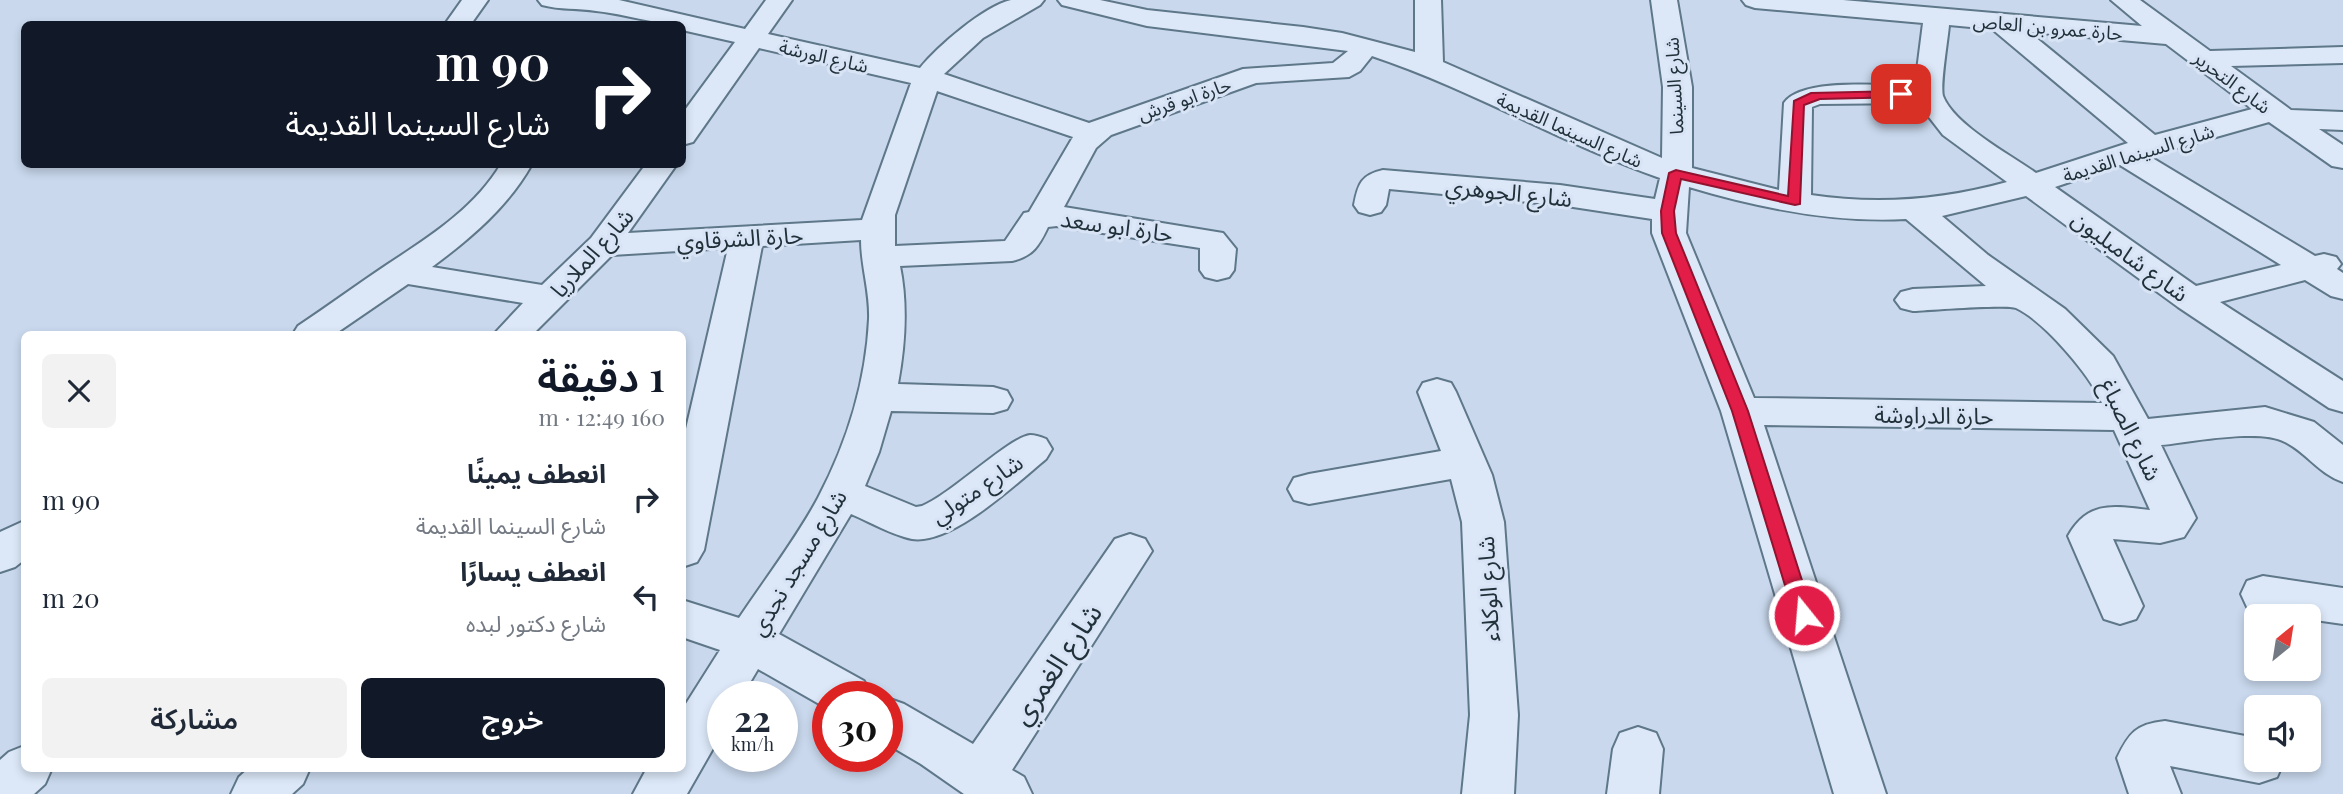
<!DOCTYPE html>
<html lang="ar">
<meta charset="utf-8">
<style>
body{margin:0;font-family:"Playfair Display","Noto Sans Arabic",serif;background:#f2f2f3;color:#1f2937;direction:rtl;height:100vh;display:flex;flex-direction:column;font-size:26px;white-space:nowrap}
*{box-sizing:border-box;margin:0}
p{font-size:23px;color:#747a83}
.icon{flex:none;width:38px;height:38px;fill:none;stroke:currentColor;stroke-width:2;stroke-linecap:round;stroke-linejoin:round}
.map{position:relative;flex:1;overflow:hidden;direction:ltr}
.side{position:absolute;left:21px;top:331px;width:665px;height:441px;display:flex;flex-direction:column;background:#fff;border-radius:10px;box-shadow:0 4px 10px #0003;direction:rtl}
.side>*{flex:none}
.guide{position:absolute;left:21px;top:21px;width:665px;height:147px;border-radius:10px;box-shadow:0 4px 10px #0003;direction:rtl;background:#111827;color:#fff;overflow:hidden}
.needle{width:46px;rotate:30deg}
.tools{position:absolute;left:2244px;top:604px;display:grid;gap:14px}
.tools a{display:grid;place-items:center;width:77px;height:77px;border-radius:10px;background:#fff;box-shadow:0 4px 10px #0003;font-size:35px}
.speed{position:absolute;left:707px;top:681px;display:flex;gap:14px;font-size:35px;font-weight:700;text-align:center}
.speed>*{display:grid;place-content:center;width:91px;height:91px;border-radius:50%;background:#fff;box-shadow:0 4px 10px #0003;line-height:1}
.speed small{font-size:18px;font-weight:400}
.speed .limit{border:10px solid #d22;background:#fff;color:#111}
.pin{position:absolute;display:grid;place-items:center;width:60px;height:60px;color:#fff;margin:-30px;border-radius:14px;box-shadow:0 4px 10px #0006}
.me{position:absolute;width:77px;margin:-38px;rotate:343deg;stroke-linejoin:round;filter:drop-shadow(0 0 5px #0008)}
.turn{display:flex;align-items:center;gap:24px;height:147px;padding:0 21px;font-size:32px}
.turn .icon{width:91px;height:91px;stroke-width:2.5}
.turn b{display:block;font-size:49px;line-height:60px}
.round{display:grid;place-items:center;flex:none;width:74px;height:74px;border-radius:10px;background:#f2f2f3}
.headline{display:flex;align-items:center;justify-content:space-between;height:119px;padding:0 21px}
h1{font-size:42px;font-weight:600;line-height:52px;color:#111827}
.button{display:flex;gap:14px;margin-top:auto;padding:14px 21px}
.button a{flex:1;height:80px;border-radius:10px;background:#111827;color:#fff;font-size:28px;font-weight:600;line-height:80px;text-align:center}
.button a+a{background:#f2f2f3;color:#1f2937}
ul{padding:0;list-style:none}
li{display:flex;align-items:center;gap:21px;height:98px;padding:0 21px}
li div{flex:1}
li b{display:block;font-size:26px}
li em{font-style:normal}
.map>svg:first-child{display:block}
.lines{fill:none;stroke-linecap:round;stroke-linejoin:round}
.minor-casing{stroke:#5e7789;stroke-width:4}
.minor{fill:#dce8f8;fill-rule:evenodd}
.route{fill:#e11d48;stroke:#92132f;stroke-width:2}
.labels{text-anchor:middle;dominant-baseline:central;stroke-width:6;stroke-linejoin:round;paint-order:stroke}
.far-street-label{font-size:19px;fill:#21313a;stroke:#d8e4f5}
.street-label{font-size:23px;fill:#21313a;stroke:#d8e4f5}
.near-street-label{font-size:28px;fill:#21313a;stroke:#d8e4f5}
</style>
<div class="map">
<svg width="2343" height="794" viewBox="0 0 2343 794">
<rect width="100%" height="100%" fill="#c9d8ed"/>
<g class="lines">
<defs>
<path id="minor" d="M462,0h26l-17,24h-26z
M538,0h81l126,29 21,-29h26l-24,34 152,34c17,-21 64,-62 91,-68 10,0 23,0 33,0l-4,5 -57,33 -39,36 145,49 154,-54 90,-6 15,-12 -201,-25 -85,-21 -4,-5h42l47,10 156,17 39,6 73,19v-52h26l2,62 219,96 1,-71 -12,-87h26l15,87v81l87,22 5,-87c18,-26 100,-17 131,-17l8,-63 -168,-15 -9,-3 -4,-5h101l299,26 -31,-26h29l70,51 133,-4v16l-112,3 60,44 52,2v18l-24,-1 24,16v23l-11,-2 -63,-44 -120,34 166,100 9,-2 12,3 5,7 -4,5 6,4v26l-12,-3 -26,-16 -85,22 123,79v31l-14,-4 -151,-101 -152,-111 -84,20 46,39 77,54 48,47 35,63 117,-12 49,15 29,23v37c-24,-8 -36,-29 -58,-40 -25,-14 -93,0 -124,3l35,73 -12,19 -24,6 -47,-4 30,67 -7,13 -16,5 -16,-5 -36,-83c20,-36 46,-30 82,-26l-36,-80 -350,-5 122,369h-52l-113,-383 -69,-178v-14l-92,-14 -171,-16 -3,16 -5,7 -11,3 -11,-3 -5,-7c4,-21 7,-30 29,-35l177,15 95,14 5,-21c-99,-35 -189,-89 -288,-122l-12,15 -11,6 -93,6 -145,52 -15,13 -32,59 159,26 13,16 -2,21 -5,7 -12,3 -12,-3 -5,-7v-22l-143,-22 -9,1c-9,19 -15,29 -36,34l-112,5c8,39 5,80 -2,118l95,3 14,4 5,9 -5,9 -14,4 -102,-2 -12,41 -14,34 51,21 6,-1c31,-13 86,-68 108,-71 5,0 11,2 16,4l6,10 -6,10c-29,24 -94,86 -134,80 -20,-4 -42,-17 -61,-25l-72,120 85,47 7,15h-43v13l-70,-40 -16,27h-19v35l-36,63h-54l14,-26h35v-58l38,-60 -38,-13v-37l57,18c26,-39 57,-79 79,-120 29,-55 48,-117 51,-179 1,-27 -8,-53 -8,-79l-99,6 -58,304 -7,12 -15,5v-121l46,-198 -116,7 -79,79h-39l29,-31 -115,-19 -73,50h-42l5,-8c30,-20 60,-42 90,-62 41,-27 87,-56 113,-100h31c-24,43 -61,74 -100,103l110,18 49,-47 55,-74h31l-49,69 234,-13 49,-137 -152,-35 -66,94 -11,3v-31l53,-72 -53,-12v-6c-30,0 -56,-10 -86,-13 -18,-3 -36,-1 -54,-6zM1949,25l43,4 136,114 -92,30c-25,-18 -82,-48 -93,-77 -3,-11 5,-57 6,-71zM2029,32l137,12 86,65 -97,26zM937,91l136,46 -44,75 -5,1 -19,28 -110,5v-31zM1918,103l25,32 64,47c-65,18 -129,23 -196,13l1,-88 8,-3zM2120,165l161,100 -85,21 -141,-99zM1689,187c70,21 144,36 217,32l80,67 -73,3 -12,3 -6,8 6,8 12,3c16,-1 94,-7 103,-3 28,13 74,67 86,95l-348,-5 -68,-165z
M1437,379l14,4 5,9 36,83 12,47 14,193 -4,79h-52l8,-79 -8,-193 -11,-43 -142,25 -15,-4 -6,-11 6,-11 15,-4 132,-23 -23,-59 5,-9z
M24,521v39l-9,7 -15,5v-40z
M1130,534l15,5 7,12 -140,219 12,7 8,17h-68l-43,-30 -34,-20v-46l17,6 69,40 142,-205z
M2263,576l80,12v36l-35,-5v-3h-18l-43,-9 -6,-13 6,-13z
M2165,721l91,17v22l28,1 -7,16 -18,6 -89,-17 11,28h-52l-12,-36c12,-25 19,-34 48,-37z
M1638,727l18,6 7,16 -4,45h-52l6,-45 7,-16z
M24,746v22h28l-7,16 -11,10h-34v-34l9,-8z
M249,768h61l-7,16 -11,10h-61l8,-17z"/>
</defs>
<use href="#minor" class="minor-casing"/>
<use href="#minor" class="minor"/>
</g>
<path class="route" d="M1901,91l4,1v5l-85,2 -16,6 -4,99 -5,1 -114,-26 -7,32 2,22 72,178 65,204 -2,6 -7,2 -7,-2 -3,-6 -62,-204 -70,-178 -1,-22 8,-38 7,-3 112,26 6,-95 17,-8z"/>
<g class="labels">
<g class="far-street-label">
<text transform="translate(2048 26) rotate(5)">حارة عمرو بن العاص</text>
<text transform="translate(824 55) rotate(13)">شارع الورشة</text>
<text transform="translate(2233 81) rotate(37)">شارع التحرير</text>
<text transform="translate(1673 86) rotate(-93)">شارع السينما</text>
<text transform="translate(1184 98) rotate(-19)">حارة ابو قرش</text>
<text transform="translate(1570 129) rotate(24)">شارع السينما القديمة</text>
<text transform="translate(2138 152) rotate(-17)">شارع السينما القديمة</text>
</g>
<g class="street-label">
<text transform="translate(1509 191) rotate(6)">شارع الجوهري</text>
<text transform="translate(1117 225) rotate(8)">حارة ابو سعد</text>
<text transform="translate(740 237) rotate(-3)">حارة الشرقاوي</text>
<text transform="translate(591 252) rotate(-48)">شارع الملاريا</text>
<text transform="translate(2131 255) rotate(36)">شارع شامبليون</text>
<text transform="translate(1934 414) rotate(1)">حارة الدراوشة</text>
<text transform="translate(2132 429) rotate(64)">شارع الصباغ</text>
<text transform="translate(976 488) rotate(-34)">شارع متولي</text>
<text transform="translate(797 562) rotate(-59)">شارع مسجد نجدي</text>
<text transform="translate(1487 589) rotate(-93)">شارع الوكلاء</text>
</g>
<g class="near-street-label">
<text transform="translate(1055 663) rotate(-56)">شارع الغمري</text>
</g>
</g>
</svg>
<div class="tools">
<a><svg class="needle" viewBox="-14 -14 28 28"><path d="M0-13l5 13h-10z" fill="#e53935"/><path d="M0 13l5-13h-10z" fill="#747a83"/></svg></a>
<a><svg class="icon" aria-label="sound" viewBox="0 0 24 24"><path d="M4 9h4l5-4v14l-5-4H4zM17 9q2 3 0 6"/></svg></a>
</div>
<div class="speed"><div>22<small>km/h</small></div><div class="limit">30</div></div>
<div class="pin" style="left:1901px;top:94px;background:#d93025"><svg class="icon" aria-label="arrive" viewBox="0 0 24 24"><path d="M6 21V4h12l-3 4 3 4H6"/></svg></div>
<svg class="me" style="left:1804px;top:615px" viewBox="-20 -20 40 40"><circle r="17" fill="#e11d48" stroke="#fff" stroke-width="3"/><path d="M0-11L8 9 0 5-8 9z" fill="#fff"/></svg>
<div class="guide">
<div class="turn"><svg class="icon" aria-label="right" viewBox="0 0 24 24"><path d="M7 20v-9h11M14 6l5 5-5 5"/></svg><div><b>90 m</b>شارع السينما القديمة</div></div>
</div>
<section class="side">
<div class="headline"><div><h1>1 دقيقة</h1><p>160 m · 12:49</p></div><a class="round"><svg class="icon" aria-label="close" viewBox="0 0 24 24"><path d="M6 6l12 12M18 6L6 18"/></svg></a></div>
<ul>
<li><svg class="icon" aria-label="right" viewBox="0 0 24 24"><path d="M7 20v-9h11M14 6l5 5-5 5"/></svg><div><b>انعطف يمينًا</b><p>شارع السينما القديمة</p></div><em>90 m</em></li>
<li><svg class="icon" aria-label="left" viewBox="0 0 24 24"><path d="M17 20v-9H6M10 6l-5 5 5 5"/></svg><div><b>انعطف يسارًا</b><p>شارع دكتور لبده</p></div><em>20 m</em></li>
</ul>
<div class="button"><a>خروج</a><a>مشاركة</a></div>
</section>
</div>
